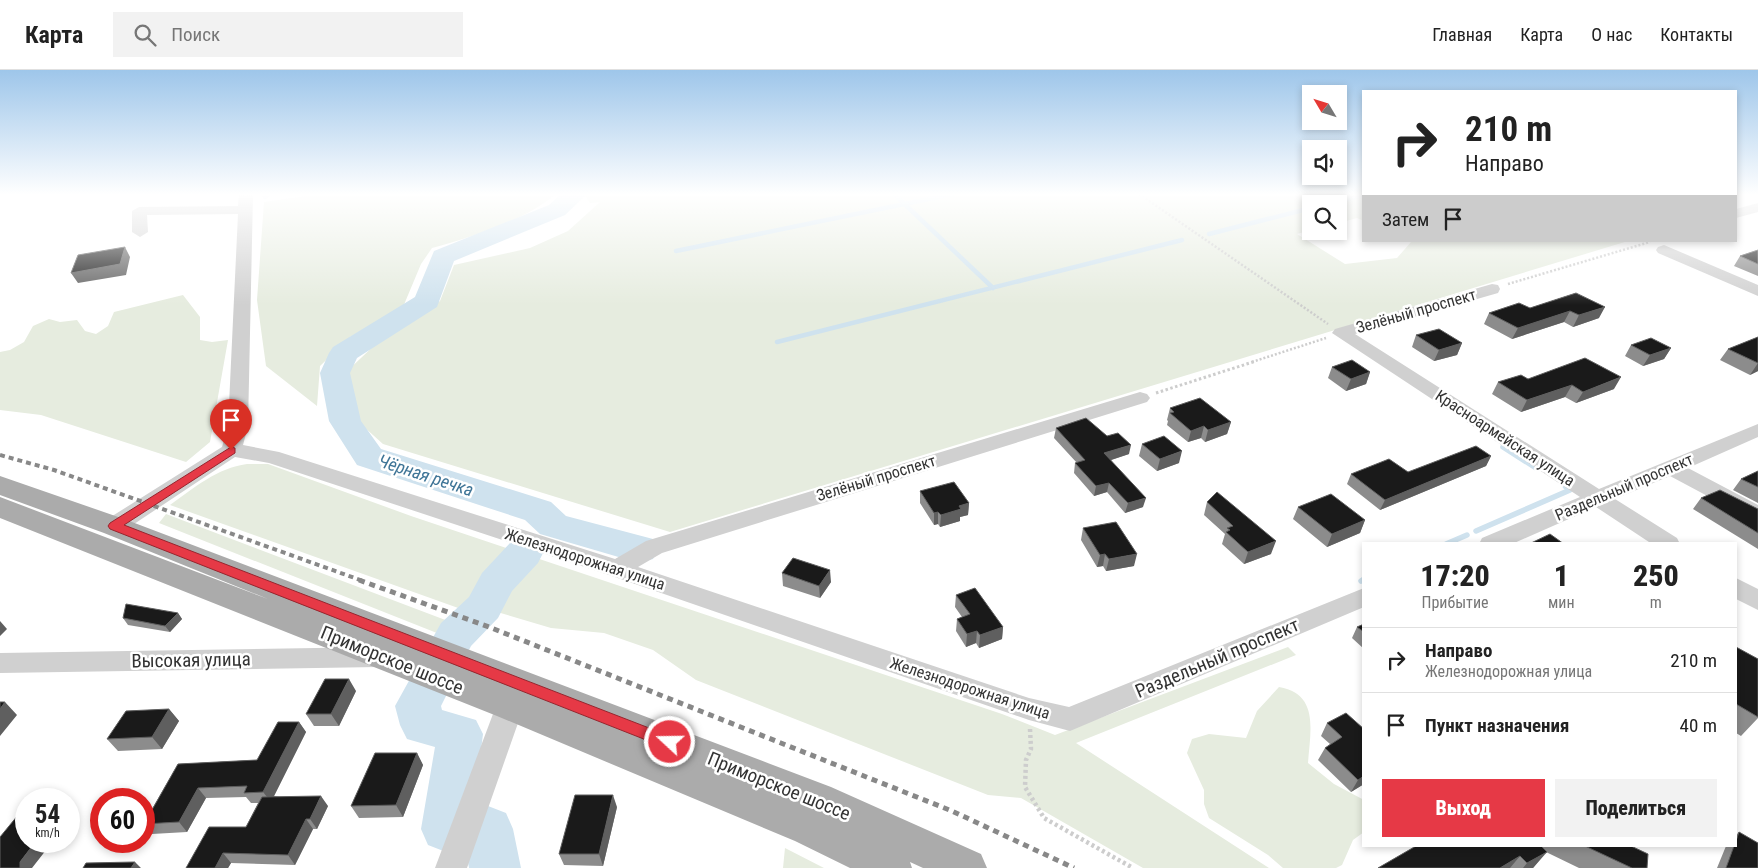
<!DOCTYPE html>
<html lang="ru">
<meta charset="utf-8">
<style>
body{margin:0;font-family:"Roboto Condensed",sans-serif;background:#f2f2f2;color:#222;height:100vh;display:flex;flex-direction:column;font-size:19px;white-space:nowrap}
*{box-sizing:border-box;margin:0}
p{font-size:16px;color:#767676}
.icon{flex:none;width:28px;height:28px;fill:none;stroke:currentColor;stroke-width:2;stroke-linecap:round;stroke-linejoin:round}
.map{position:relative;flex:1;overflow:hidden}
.details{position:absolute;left:1362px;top:472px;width:375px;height:305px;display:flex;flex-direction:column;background:#fff;border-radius:0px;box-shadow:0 2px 8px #0003}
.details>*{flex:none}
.guide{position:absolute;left:1362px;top:20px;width:375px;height:152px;border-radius:0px;box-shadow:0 2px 8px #0003;background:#fff;color:#222;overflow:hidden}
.needle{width:32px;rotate:308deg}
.tools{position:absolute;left:1302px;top:15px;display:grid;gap:10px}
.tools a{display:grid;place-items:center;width:45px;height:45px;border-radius:0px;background:#fff;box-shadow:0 2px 8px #0003;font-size:25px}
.speed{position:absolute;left:15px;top:718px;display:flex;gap:10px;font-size:25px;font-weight:700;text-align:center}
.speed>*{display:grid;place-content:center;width:65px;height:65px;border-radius:50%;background:#fff;box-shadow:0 2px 8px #0003;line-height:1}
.speed small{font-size:12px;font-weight:400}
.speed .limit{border:8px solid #d22;background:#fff;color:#111}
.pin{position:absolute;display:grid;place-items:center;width:42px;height:42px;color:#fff;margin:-51px -21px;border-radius:50% 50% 50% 0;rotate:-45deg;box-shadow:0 0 5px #0007}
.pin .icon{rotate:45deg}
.me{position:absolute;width:55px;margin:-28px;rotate:291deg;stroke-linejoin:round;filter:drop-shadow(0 0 4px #0008)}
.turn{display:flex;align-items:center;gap:18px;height:105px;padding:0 20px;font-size:22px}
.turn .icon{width:65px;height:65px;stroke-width:2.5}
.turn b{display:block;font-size:35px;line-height:42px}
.then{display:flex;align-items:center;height:48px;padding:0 20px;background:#0003;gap:10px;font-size:19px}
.eta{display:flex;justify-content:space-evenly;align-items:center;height:85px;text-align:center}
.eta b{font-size:30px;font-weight:800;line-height:35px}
.primary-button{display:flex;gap:10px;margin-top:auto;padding:10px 20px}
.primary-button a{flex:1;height:58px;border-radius:0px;background:#e63946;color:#fff;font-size:20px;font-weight:800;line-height:58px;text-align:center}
.primary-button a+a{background:#f2f2f2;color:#222}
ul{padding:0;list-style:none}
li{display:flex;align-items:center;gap:15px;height:65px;padding:0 20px;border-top:1px solid #e0e0e0}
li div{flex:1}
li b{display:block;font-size:19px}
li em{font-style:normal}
header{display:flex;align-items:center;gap:30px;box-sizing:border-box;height:70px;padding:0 25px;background:#fff;border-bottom:1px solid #e0e0e0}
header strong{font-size:24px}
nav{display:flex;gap:28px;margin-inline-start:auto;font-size:18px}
.search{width:350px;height:45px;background:#f2f2f2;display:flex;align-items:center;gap:12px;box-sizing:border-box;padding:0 18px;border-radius:0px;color:#767676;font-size:19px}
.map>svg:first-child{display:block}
.green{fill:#e6ecdf}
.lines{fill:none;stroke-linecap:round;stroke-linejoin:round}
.stream-far1{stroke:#cfe2ee;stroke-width:4.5}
.stream{stroke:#cfe2ee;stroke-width:5.5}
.river{fill:#cfe2ee;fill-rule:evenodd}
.path-far2{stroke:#cdcdcd;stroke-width:2.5;stroke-dasharray:2 2;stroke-linecap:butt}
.path-far1{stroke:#cdcdcd;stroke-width:3;stroke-dasharray:2.5 2.5;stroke-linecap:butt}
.path{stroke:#cdcdcd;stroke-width:4.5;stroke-dasharray:3 3;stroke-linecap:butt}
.minor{fill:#d0d0d0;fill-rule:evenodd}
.major{fill:#ababab;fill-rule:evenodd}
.rail-far1{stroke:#888;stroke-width:4;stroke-dasharray:5 4;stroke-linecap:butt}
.rail{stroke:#888;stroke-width:5;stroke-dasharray:6 5;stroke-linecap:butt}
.wall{fill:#8c8c8c}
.shaded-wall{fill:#5f5f5f}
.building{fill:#1a1a1a;stroke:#5f5f5f}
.route{fill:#e63946;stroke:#96252e}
.labels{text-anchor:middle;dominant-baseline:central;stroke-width:5;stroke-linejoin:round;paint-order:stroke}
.street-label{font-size:16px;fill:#333;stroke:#fff}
.water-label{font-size:18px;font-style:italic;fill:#3f7597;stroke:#fff}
.near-street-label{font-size:19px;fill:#333;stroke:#fff}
</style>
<header>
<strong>Карта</strong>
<div class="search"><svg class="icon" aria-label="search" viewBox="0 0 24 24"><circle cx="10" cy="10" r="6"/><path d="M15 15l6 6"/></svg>Поиск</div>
<nav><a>Главная</a><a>Карта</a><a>О нас</a><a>Контакты</a></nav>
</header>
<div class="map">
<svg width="1758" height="798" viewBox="0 0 1758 798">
<rect width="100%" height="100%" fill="#fff"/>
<path class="green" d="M319,124h237c-32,27 -84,43 -124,54l-11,16 -18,43 -53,30 -30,29 -3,40 -51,-40 -9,-66 7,-98z
M584,124h780v27l-7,-3 -18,5v-19h-28v26l-14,4 48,30 52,-6 14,-16 -2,-1h219l-958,291 -287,-88 -29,-26 -10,-44 35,-33 61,-40 14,-36 76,-17 38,-17 32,-29 -10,1z
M183,225l17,22v23l12,2 16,-2 -18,102 -24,20 -145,-47 -41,-5v-58l10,-2 14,-8 9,-16 16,-7 11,3 17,-2 8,11 11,3 12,-8 6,-14z
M247,394h21l143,52 591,198 53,21 233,-88 8,8 -220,88 193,125h-126l-122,-70 -33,-3 -292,-115 -43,-30 -49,-17 -53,-5 -64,-19 8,-18 -10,-10 3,12 -6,14 -7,7 -305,-109c24,-17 47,-37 77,-41z
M166,444l282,107 14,5 -8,8 -2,5 -293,-116z
M1279,617c41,7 31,45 29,76l26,21 30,16v32l-11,8 -11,25 -6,3h-53l-15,-13 -59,-37 -5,-14v-14l-17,-37 5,-14 17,-5 37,4 11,-27z
M785,778l39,20h-41z"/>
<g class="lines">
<path class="stream-far1" d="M894,124l99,94
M265,127l4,-3
M1328,134l36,-9
M1209,164l102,-26
M676,181l277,-57
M777,272l405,-102"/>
<path class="stream" d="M1503,377l33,21
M1476,461l94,-41 -5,-4
M1446,474l21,-9
M1361,511l3,-2"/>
<path class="river" d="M561,124h26l-22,21 -111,46 -17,46 -80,51 -7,15 11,48 20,28 170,53 15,14 87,23 5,10 -5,10 -14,4 -99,-29 -15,-14 -168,-55 -28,-44 -9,-48 9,-20 4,-6 82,-50 19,-46 115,-46z
M524,469l14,4 5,10 -5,10 -26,28 -14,27 -27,28 -30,60 1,4 34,10 7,14 -9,72h14l18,7 7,16 8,39h-52l-3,-16h-20l-18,-7 -7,-16 14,-82 -28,-8 -7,-14 -5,-19 46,-83 28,-26 13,-24 28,-30z"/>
<path class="path-far2" d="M1139,124l189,130
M1508,214l142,-42
M1252,292l74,-24"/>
<path class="path-far1" d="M1156,323l100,-32"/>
<path class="path" d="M1030,659l1,20 -5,11 -1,27 19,31 89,50"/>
<path class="minor" d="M239,124h14l-5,232 -5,19 36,7 336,107 31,-18 494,-149 7,2 3,4 -3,4 -485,151 -24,14 391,131 40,9 295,-119v19l-294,124 -41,-11 -420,-145 -340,-112 -34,-6 -113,75 -8,2 -8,-2 -3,-6 3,-6 116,-73 6,-21 10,-212 -91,1 1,17 -8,5 -8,-5v-21l7,-4 99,-1z
M1758,133v9l-22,6v-9z
M1664,175l94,40v11l-100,-43 -2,-3 2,-3z
M1492,214l6,1 2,4 -2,4 -143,41 244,155 159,-65v13l-70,31 70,37v18l-88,-47 -55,23 62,39 3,6h-28l-56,-37 -84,37h-33l3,-6 98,-41 -248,-164 3,-4z
M1736,508l22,11v21l-22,-11z
M378,577l9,3 4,7 -4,7 -9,3 -378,6v-20z
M510,625l10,3 4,8 -57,162h-32l61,-162 4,-8z"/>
<path class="major" d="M0,406l124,43 707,268 150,67 6,14h-64l-13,-6 2,6h-62l-55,-27 -298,-125 -497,-198v-21l268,102 -164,-66 -104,-38z"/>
<path class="rail-far1" d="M0,385l54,15 309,111"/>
<path class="rail" d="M359,510l130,47 463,184 122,57"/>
</g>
<path class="wall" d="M1758,180v26l-24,-10 6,-10z
M1576,223l23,25 -26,9 -9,-5 -52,17 -28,-15 5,-11 41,-5z
M1416,265l46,8 -5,12 -23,6 -22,-14z
M1758,267v34l-8,4 -30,-15 8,-11z
M1631,275l40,3 -7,11 -21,7 -18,-10z
M1332,297l38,5 -4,12 -20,7 -18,-13z
M1528,309l86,10 -38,14 -11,-6 -44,15 -29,-18 6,-12z
M1170,338l61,14 -4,12 -22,8 -4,-4 -13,4 -21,-17 1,-4 -1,-1z
M1056,358l51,8 22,18 -18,6 32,47 -18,6 -18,-21 -13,4 -20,-23 1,-10h2l-23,-25z
M1142,374l37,19 -22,8 -18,-15z
M1491,386l-5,10 -106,44 -33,-26 4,-10 57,-2z
M1758,401v32l-25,-13 8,-11z
M920,421l49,12 -1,12 -8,2v4l-20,6 -2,-3 -4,1 -14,-22z
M1701,428l57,11v40l-65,-40z
M1207,432l64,52 -27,10 -22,-20 3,-10 -21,-19z
M1298,437l67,13 -5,13 -33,14 -34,-28z
M1083,458l51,38 -28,5 -3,-5 -6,1 -16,-27z
M782,503l49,9 -11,16 -37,-12z
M956,525l47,32 -1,12 -23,9 -3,-5 -10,4 -10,-16 1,-12 5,-2 -7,-10z
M178,543l4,6 -12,13 -42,-7 -5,-7z
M1364,554v25l-12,-11 5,-11z
M1736,577l22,12v59l-17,18 -5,-3z
M356,621l-17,35h-25l-8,-12z
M169,639l10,12 -17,28 -44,2 -11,-12z
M299,652l7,10 -32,64 54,10 -11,23h-4l-18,36 -64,-2 -3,5h-42l60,-41 12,-24h-7l-5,-6 -40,1 -19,34 -35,2 -8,-10v-1l34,-59 79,-4z
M1327,653l37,6v55l-13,8 -33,-32 7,-12 5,-4 -9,-8z
M417,683l6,12 -20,52 -44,1 -8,-12z
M617,737l-14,59 -39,-1 -5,-11z
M1739,762l19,36h-41l9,-22h10v-11z
M1416,776h215l1,22h-53l-33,-16 -13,16h-155z"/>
<path class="shaded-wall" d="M125,177l5,10 -4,18 -48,8 -7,-10z
M1605,237l-6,11 -26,9 6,-12z
M1570,241l-6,11 -52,17 6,-11z
M1462,273l-5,12 -23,6 5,-11z
M1671,278l-7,11 -21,7 7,-11z
M1758,293v8l-8,4z
M1370,302l-4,12 -20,7 5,-12z
M1621,307l-7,12 -38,14 7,-11z
M1572,315l-7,12 -44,15 6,-12z
M1231,352l-4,12 -22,8 3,-12z
M1204,356l-3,12 -13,4 3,-11z
M1131,375l-2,9 -27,9 2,-10z
M1182,381l-3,12 -22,8 3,-12z
M1491,386l-5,10 -106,44 5,-10z
M1109,413l-2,9 -13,4 2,-10z
M1146,428l-3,9 -18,6 3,-10z
M969,433l-1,12 -8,2v4l-20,6 1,-12 18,-9z
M938,442v12l-4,1v-12z
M1365,450l-5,13 -33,14 5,-13z
M1276,471l-5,13 -27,10 4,-12z
M1105,484l-2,12 -6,1 3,-12z
M1137,484l-3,12 -28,5 3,-12z
M830,500l1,12 -11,16 -1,-12z
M178,543l4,6 -12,13 -5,-6z
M0,551l7,8 -7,7z
M1003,557l-1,12 -23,9 1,-13z
M977,561l-1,12 -10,4 1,-13z
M349,609l7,12 -17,35 -8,-12z
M5,632l12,13 -17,21v-27z
M169,639l10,12 -17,28 -10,-12z
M299,652l7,10 -35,70 -8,-10z
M417,683l6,12 -20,52 -7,-12z
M1364,706v8l-13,8 7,-12z
M198,718l8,10 -19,34 -8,-10z
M613,725l4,12 -14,59 -4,-12z
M321,726l7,10 -11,23 -7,-10z
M306,749l7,10 -18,36 -7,-10z
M36,771h10l4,4 -18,23h-12v-6z
M1547,782l-14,16h-10l4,-5z
M223,783l8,10 -3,5h-13z
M1520,786l-10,12h-10z
M135,792l6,6h-10z"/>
<path class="building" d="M125,177l-5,17 -49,9 7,-18z
M1758,180v14l-18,-8z
M1576,223l29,14 -26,8 -9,-4 -52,17 -29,-15 30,-10 11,5z
M1439,259l23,14 -23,7 -23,-15z
M1758,267v26l-30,-14z
M1651,268l20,10 -21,7 -19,-10z
M1585,288l36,19 -38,15 -11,-7 -45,15 -29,-18 23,-7 7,4z
M1352,290l18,12 -19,7 -19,-12z
M1200,328l31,24 -23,8 -4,-4 -13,5 -21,-18 4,-1 -4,-4z
M1086,348l21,18 11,-3 13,12 -27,8 42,45 -18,5 -19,-20 -13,3 -21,-23 10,-3 -29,-32z
M1164,366l18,15 -22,8 -18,-15z
M1476,376l15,10 -106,44 -34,-26 38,-15 19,13z
M1758,401v16l-17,-8z
M954,412l15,21 -10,3 2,3 -20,6 -3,-3 -4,1 -14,-22z
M1720,420l38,19v24l-57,-35z
M1217,422l59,49 -28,11 -22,-20 4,-2 -3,-2 6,-2 -26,-24z
M1331,424l34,26 -33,14 -34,-27z
M1116,452l21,32 -28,5 -4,-5 -5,1 -17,-27z
M1550,464l14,10h-35z
M793,488l37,12 -11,16 -37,-13z
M975,518l28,39 -23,8 -3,-4 -10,3 -10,-15 13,-5 -14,-19z
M126,534l52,9 -13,13 -42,-8z
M1364,554v8l-7,-5z
M1736,577l22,12v58l-22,-13z
M325,609h24l-18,35h-25z
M0,632h5l-5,7z
M169,639l-17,28 -45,2 19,-28z
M1346,643l18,16v47l-6,4 -33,-32 17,-11 -15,-14z
M278,652h21l-36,70 -19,1 3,-7 -49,2 -19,34 -35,2 34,-60 79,-4z
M375,683h42l-21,52 -45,1z
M575,725h38l-14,59h-40z
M321,726l-11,23h-4l-18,36 -65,-2 -8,15h-29l23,-41h37l16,-30z
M23,739h3v32h10l-16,21v6h-20v-31z
M1739,762l19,11v25h-32l8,-22h2v-5z
M1416,776h125l6,6 -20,11 -7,-7 -20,12h-122z
M1585,776h46l17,8 -1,14h-15z
M135,792l-4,6h-48l3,-5z"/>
<linearGradient id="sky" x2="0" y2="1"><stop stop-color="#9ec6ea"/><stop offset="0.53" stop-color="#fff"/><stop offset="1" stop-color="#fff" stop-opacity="0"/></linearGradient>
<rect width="1758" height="235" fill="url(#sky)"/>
<path class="route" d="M231,377l4,1v5l-111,72 551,213 2,4 -2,5 -5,2 -6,-2 -554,-218 -2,-3 2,-3z"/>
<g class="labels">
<g class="street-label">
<text transform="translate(1416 241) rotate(-16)">Зелёный проспект</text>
<text transform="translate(1505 368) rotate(33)">Красноармейская улица</text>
<text transform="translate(876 408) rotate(-17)">Зелёный проспект</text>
<text transform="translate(1624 417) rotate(-23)">Раздельный проспект</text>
<text transform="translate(585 489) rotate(18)">Железнодорожная улица</text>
<text transform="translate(970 618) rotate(18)">Железнодорожная улица</text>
</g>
<g class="water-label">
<text transform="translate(426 405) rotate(18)">Чёрная речка</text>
</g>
<g class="near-street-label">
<text transform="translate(1217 588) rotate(-23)">Раздельный проспект</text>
<text transform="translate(191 590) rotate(-1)">Высокая улица</text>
<text transform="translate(392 590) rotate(22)">Приморское шоссе</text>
<text transform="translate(779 716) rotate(22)">Приморское шоссе</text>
</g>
</g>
</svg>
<div class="tools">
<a><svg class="needle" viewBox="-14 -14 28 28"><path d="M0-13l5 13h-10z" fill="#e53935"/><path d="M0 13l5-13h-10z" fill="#767676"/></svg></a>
<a><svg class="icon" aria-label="sound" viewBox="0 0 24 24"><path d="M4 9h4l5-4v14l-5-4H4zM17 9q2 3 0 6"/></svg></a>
<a><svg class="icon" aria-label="search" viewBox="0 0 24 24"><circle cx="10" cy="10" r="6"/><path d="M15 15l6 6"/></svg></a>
</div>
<div class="speed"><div>54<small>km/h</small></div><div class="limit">60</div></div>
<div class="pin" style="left:231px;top:380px;background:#d93025"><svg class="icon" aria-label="arrive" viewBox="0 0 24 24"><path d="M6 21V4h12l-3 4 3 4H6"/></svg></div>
<svg class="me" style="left:670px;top:672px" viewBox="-20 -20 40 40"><circle r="17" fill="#e63946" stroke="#fff" stroke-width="3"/><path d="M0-11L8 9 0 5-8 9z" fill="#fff"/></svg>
<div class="guide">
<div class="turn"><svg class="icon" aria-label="right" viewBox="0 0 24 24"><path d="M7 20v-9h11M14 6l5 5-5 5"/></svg><div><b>210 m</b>Направо</div></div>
<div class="then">Затем<svg class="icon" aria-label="arrive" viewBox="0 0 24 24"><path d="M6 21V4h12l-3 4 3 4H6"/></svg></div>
</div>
<section class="details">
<div class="eta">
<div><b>17:20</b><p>Прибытие</p></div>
<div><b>1</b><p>мин</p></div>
<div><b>250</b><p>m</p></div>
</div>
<ul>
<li><svg class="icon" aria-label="right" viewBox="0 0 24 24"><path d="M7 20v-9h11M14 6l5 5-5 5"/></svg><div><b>Направо</b><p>Железнодорожная улица</p></div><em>210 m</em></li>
<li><svg class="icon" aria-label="arrive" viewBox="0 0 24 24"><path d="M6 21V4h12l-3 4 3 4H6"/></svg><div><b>Пункт назначения</b></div><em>40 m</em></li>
</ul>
<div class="primary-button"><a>Выход</a><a>Поделиться</a></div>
</section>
</div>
